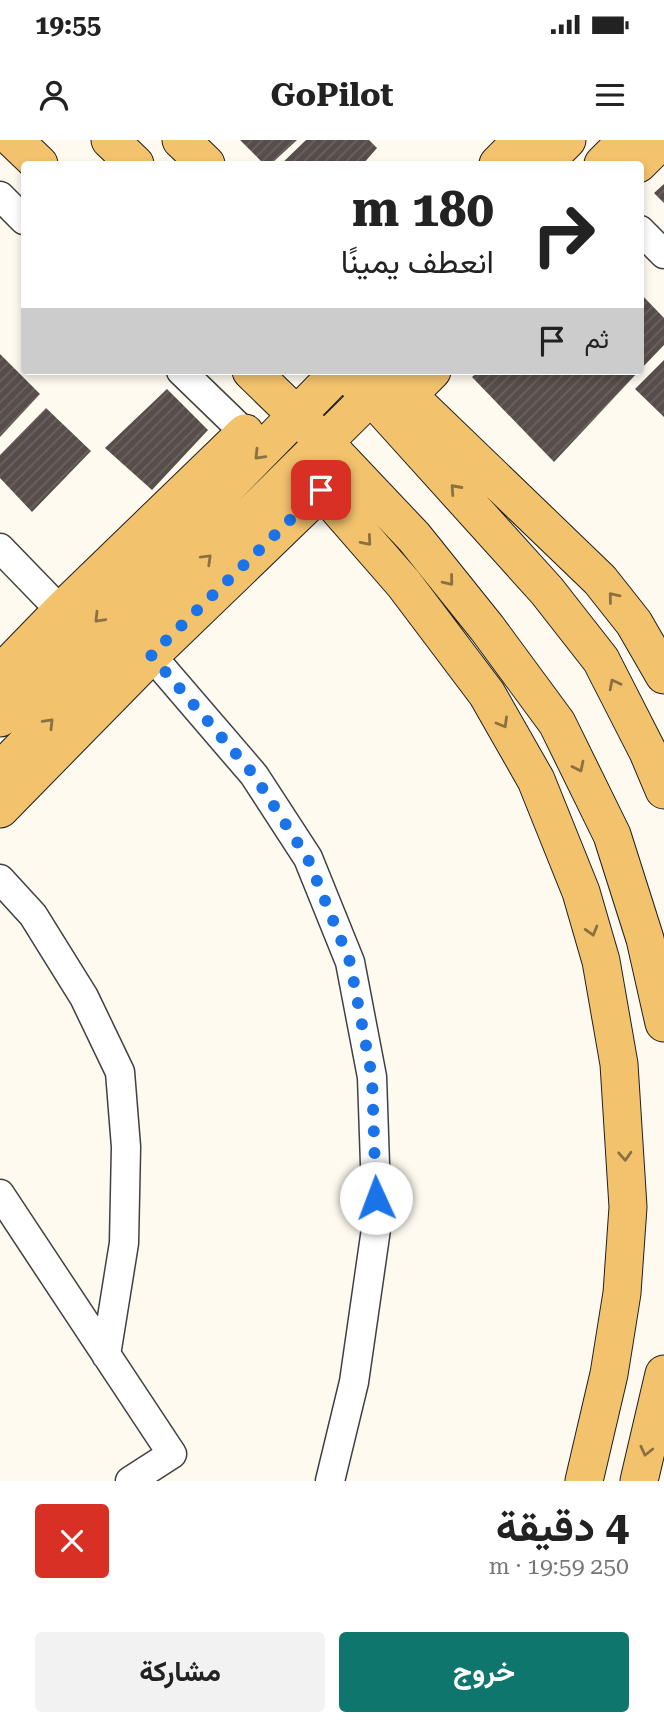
<!DOCTYPE html>
<html lang="ar">
<meta charset="utf-8">
<style>
body{margin:0;font-family:"Roboto Serif",Vazirmatn,serif;background:#f2f2f2;color:#222;direction:rtl;height:100vh;display:flex;flex-direction:column;font-size:26px;white-space:nowrap}
*{box-sizing:border-box;margin:0}
p{font-size:23px;color:#767676}
.icon{flex:none;width:38px;height:38px;fill:none;stroke:currentColor;stroke-width:2;stroke-linecap:round;stroke-linejoin:round}
.map{position:relative;height:1341px;overflow:hidden;direction:ltr}
.drawer{display:flex;flex-direction:column;background:#fff;flex:1}
.drawer>*{flex:none}
.guide{position:absolute;left:21px;top:21px;width:623px;height:214px;border-radius:7px;box-shadow:0 4px 10px #0003;direction:rtl;background:#fff;color:#222;overflow:hidden}
.pin{position:absolute;display:grid;place-items:center;width:60px;height:60px;color:#fff;margin:-30px;border-radius:14px;box-shadow:0 4px 10px #0006}
.me{position:absolute;width:77px;margin:-38px;rotate:358deg;stroke-linejoin:round;filter:drop-shadow(0 0 5px #0008)}
.turn{display:flex;align-items:center;gap:24px;height:147px;padding:0 35px;font-size:32px}
.turn .icon{width:91px;height:91px;stroke-width:2.5}
.turn b{display:block;font-size:49px;line-height:60px}
.then{display:flex;align-items:center;height:66px;padding:0 35px;background:#0003;gap:14px;font-size:26px}
.round{display:grid;place-items:center;flex:none;width:74px;height:74px;border-radius:7px;background:#f2f2f2}
.overview{display:flex;align-items:center;justify-content:space-between;height:119px;padding:0 35px}
h1{font-size:42px;font-weight:700;line-height:52px}
.action{display:flex;gap:14px;margin-top:auto;padding:14px 35px}
.action a{flex:1;height:80px;border-radius:7px;background:#0f766e;color:#fff;font-size:28px;font-weight:700;line-height:80px;text-align:center}
.action a+a{background:#f2f2f2;color:#222}
.status{display:flex;justify-content:space-between;align-items:center;height:49px;padding:0 35px;background:#fff;direction:ltr}
.status svg{height:19px;fill:currentColor}
header{display:flex;justify-content:space-between;align-items:center;height:91px;padding:0 35px;background:#fff;font-size:32px;font-weight:700}
.map>svg:first-child{display:block}
.building{fill:url(#building-hatch)}
.lines{fill:none;stroke-linecap:round;stroke-linejoin:round}
.minor-casing{stroke:#414141;stroke-width:31}
.major-casing{stroke:#1f1f1f;stroke-width:39}
.minor{stroke:#fff;stroke-width:28}
.major{stroke:#f2c26d;stroke-width:37}
.oneway{stroke:#8b7142}
.route{stroke:#1a73e8;stroke-width:12;stroke-dasharray:0 21.6}
</style>
<div class="status"><b>19:55</b><svg viewBox="0 0 49 12"><path d="M0 12V9h3v3zM5 12V6h3v6zM10 12V3h3v9zM15 12V0h3v12zM26 1h20v11H26zM47 4h2v5h-2z"/></svg></div>
<header><svg class="icon" aria-label="menu" viewBox="0 0 24 24"><path d="M4 6h16M4 12h16M4 18h16"/></svg>GoPilot<svg class="icon" aria-label="person" viewBox="0 0 24 24"><circle cx="12" cy="8" r="4"/><path d="M4 21q1-7 8-7t8 7"/></svg></header>
<div class="map">
<svg width="664" height="1341" viewBox="0 0 664 1341">
<defs>
<pattern id="building-hatch" width="6" height="6" patternUnits="userSpaceOnUse" patternTransform="scale(1.75)"><rect width="6" height="6" fill="#574e4b"/><path d="M-1 1l2-2M0 6l6-6M5 7l2-2" fill="none" stroke="#6a6361"/></pattern>
</defs>
<rect width="100%" height="100%" fill="#fefaf0"/>
<path class="building" d="M240,0h57l-26,24h-7z
M306,0h63l8,8 -14,16h-82z
M664,44v19l-10,-10z
M640,153l24,25v27l-24,25z
M0,214l40,40 -40,43z
M664,220v57l-29,-28z
M479,231h160l-85,91 -82,-85z
M167,249l41,41 -56,60 -47,-42z
M46,268l45,43 -59,61 -32,-34v-23z"/>
<g class="lines">
<defs>
<path id="minor" d="M0,56l24,24
M640,90l24,24
M181,231l64,62
M0,408l61,63
M151,515l103,120 54,83 42,104 22,115 5,145 -23,160 -24,99
M0,739l33,36 51,82 36,75 6,75 -2,96 -18,112
M0,1054l172,260 -42,27"/>
<path id="major" d="M14,0l25,24
M110,0l25,24
M181,0l25,24
M498,24l24,-24
M543,24l24,-24
M603,24l24,-24
M638,24l24,-24
M251,231l74,72 89,94 73,91 70,95 55,112 33,104 19,84
M344,231l27,25 176,195 54,69 47,92 16,38
M432,231l-24,24 192,185 34,43 30,52
M0,534l61,-63 184,-178
M0,578l340,-347
M0,631l176,-182 220,-218
M0,669l151,-154 171,-165 82,94 83,110 49,86 45,112 20,69 18,103 9,143 -6,86 -13,81 -25,107
M639,1341l25,-107"/>
</defs>
<use href="#minor" class="minor-casing"/>
<use href="#major" class="major-casing"/>
<use href="#minor" class="minor"/>
<use href="#major" class="major"/>
</g>
<defs><path id="oneway-chevron" d="M-2-3.5L2.5 0L-2 3.5" fill="none" stroke-width="1.6" stroke-linecap="round" stroke-linejoin="round" transform="scale(1.75)"/></defs>
<g class="oneway">
<use href="#oneway-chevron" transform="translate(259 315) rotate(134)"/>
<use href="#oneway-chevron" transform="translate(455 349) rotate(-132)"/>
<use href="#oneway-chevron" transform="translate(367 401) rotate(49)"/>
<use href="#oneway-chevron" transform="translate(207 419) rotate(-44)"/>
<use href="#oneway-chevron" transform="translate(449 441) rotate(51)"/>
<use href="#oneway-chevron" transform="translate(613 457) rotate(-129)"/>
<use href="#oneway-chevron" transform="translate(99 478) rotate(134)"/>
<use href="#oneway-chevron" transform="translate(614 544) rotate(-117)"/>
<use href="#oneway-chevron" transform="translate(49 583) rotate(-46)"/>
<use href="#oneway-chevron" transform="translate(503 583) rotate(60)"/>
<use href="#oneway-chevron" transform="translate(579 627) rotate(64)"/>
<use href="#oneway-chevron" transform="translate(592 791) rotate(74)"/>
<use href="#oneway-chevron" transform="translate(625 1016) rotate(87)"/>
<use href="#oneway-chevron" transform="translate(646 1311) rotate(103)"/>
</g>
<g class="lines">
<path class="route" d="M321,350l-170,165 103,120 54,84 42,103 22,115 4,121"/>
</g>
</svg>
<div class="pin" style="left:321px;top:350px;background:#d93025"><svg class="icon" aria-label="arrive" viewBox="0 0 24 24"><path d="M6 21V4h12l-3 4 3 4H6"/></svg></div>
<svg class="me" style="left:376px;top:1058px" viewBox="-20 -20 40 40"><circle r="19" fill="#fff"/><path d="M0-13L10 11 0 6-10 11z" fill="#1a73e8"/></svg>
<div class="guide">
<div class="turn"><svg class="icon" aria-label="right" viewBox="0 0 24 24"><path d="M7 20v-9h11M14 6l5 5-5 5"/></svg><div><b>180 m</b>انعطف يمينًا</div></div>
<div class="then">ثم<svg class="icon" aria-label="arrive" viewBox="0 0 24 24"><path d="M6 21V4h12l-3 4 3 4H6"/></svg></div>
</div>
</div>
<section class="drawer">
<div class="overview"><div><h1>4 دقيقة</h1><p>250 m · 19:59</p></div><a class="round" style="background:#d93025;color:#fff"><svg class="icon" aria-label="close" viewBox="0 0 24 24"><path d="M6 6l12 12M18 6L6 18"/></svg></a></div>
<div class="action"><a>خروج</a><a>مشاركة</a></div>
</section>
